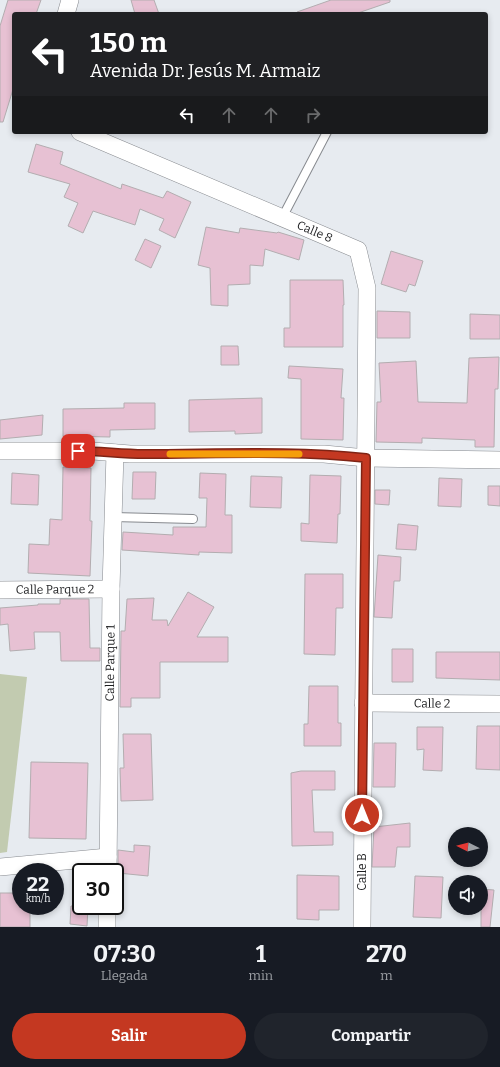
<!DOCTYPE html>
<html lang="es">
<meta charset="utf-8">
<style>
body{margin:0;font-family:Bitter,serif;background:#20242c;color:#f1f3f6;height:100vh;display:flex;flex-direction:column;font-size:15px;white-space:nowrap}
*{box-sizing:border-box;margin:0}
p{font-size:13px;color:#9ea1a6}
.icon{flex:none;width:22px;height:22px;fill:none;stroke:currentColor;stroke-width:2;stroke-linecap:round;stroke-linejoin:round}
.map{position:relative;height:927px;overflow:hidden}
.panel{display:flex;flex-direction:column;background:#171b24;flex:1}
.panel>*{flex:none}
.banner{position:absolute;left:12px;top:12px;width:476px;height:122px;border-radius:4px;box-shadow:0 2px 6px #0003;background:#202124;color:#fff;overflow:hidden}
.needle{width:26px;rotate:276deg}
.controls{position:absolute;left:448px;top:827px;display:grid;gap:8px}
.controls a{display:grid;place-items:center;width:40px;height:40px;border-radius:50%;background:#171b24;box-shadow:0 2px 6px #0003;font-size:20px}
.speed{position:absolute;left:12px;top:863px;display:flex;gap:8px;font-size:20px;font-weight:700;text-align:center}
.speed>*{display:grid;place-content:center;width:52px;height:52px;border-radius:50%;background:#171b24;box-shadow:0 2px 6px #0003;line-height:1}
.speed small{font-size:10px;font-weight:400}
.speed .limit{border:2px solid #111;border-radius:6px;background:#fff;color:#111}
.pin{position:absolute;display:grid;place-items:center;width:34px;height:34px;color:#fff;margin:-17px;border-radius:8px;box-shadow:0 2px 6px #0006}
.me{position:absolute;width:44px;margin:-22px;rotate:0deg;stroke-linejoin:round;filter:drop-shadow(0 0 3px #0008)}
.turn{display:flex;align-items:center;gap:14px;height:84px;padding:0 12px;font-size:18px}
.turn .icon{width:52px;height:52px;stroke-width:2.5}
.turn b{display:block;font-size:28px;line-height:34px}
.lanes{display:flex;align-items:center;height:38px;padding:0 12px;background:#0003;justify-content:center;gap:20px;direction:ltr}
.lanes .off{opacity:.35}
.eta{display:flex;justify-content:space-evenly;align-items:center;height:68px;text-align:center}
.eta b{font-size:24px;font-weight:700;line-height:28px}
.action{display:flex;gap:8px;margin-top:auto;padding:8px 12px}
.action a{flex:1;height:46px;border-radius:24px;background:#c43821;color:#fff;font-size:16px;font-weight:700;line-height:46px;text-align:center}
.action a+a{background:#20242c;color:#f1f3f6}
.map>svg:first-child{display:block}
.pitch{fill:#c2cbb0}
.building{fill:#e7c1d3;stroke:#b3adb0}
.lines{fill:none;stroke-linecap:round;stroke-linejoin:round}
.lane-casing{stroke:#878a8f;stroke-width:10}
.street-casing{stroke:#878a8f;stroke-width:18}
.lane{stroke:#fff;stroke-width:8}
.street{stroke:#fff;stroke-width:17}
.route-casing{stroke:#7f2415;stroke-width:10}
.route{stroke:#c43821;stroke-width:7}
.slow{stroke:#f59e0b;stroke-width:7}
.labels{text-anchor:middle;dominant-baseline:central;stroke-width:3.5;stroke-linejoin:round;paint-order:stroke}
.street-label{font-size:12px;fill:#1d1e20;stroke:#fff}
</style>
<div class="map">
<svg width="500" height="927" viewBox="0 0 500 927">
<rect width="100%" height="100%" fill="#e7ebf0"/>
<path class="pitch" d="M0,674l27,3 -20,175 -7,1z"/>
<path class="building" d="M8,0h33l-5,14h-22v72l-11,36h-3v-96z
M131,0h23l5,14h-24z
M331,0h59v2l-35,12h-58v-2z
M36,144l27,8 -3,12 61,25 1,-5 41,14 4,-7 24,11 -16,36 -16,-8 5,-11 -24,-10 -5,16 -42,-14 -10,22 -15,-7 10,-23 -14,-6 6,-13 -42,-12z
M206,227l33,6 1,-5 37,5 1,-1 26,8 -5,20 -34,-11 -2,17 -13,-1v19l-22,1v21l-17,-1 -1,-37 -12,-3z
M145,239l16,7 -10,22 -16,-8z
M391,251l32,10 -8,25 -6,-2 -3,8 -25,-8z
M290,280h53l1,25h-1v42h-59v-19h6z
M377,311l33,1v26h-33z
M470,314l30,1v24h-30z
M221,346h17l1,19h-18z
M499,357l-1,32h-3l-1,58h-19v-7l-53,-2v5l-46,-1 1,-40h4l-2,-39 37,-2 2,41 49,1 2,-45z
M289,366l54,3 -2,29h3l-1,42 -42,-1v-60l-13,-1z
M262,398v35l-27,1v-3l-46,1v-32z
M124,403h31v26l-45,1v7l-47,-1v-27l61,-1z
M43,415l-1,20 -42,4v-19z
M63,467l28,1 -1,53h2l-2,55 -62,-3 1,-29 20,1 1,-26 12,1z
M133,472h23l-1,27h-23z
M12,473l27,2 -1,30 -27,-1z
M200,473l26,1 -1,41h7v38l-33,-1v3l-77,-5 1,-18 50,3v-8h33l1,-29h-8z
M310,475l31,1 -1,38h-2l-1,29 -36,-2v-18l8,1z
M251,476l31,1 -1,31 -31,-1z
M439,478l23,1 -1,28 -23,-1z
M488,486h12v20l-12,-1z
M375,490h15l-1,15 -14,-1z
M398,524l20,2 -2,24 -20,-1z
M378,555l23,2 -1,24h-6l-2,37 -18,-1z
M305,574h38v34h-7l-1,47 -31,-1z
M188,592l26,15 -17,30h31v25h-68v36h-29v9h-11l1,-76h4l2,-32 27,-1 -2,22h15l1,6z
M60,599h29l1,49h10v13h-39l-1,-29h-26l1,17 -25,2 -2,-27 -8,1v-17l38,-3v-1h22z
M392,649h21v33h-21z
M436,652h64v28l-64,-2z
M309,686h29v37h3v23h-37v-22h4z
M477,726h23v44l-24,-1z
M417,727h26l-1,44 -19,-1 1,-21 -7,1z
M123,734h28l2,66 -32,1 -1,-33h4z
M374,743h22l-1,44h-22z
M31,762l57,1 -2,76 -57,-1z
M301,771h34v19h-23l2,42h19v13l-41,1 -1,-73z
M410,823v24h-13l-2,20h-23l2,-40z
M134,845l16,1 -2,30 -30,-3v-23l16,2z
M297,875l42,1v34h-20v10l-22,-1z
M415,876l28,1 -2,41 -28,-1z
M481,889l13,1 -4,37h-9z
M0,893h21v13h9v21h-30z
M71,906h17l-1,20 -17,-2z"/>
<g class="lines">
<defs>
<path id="lane" d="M282,218l45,-86
M113,517l80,2"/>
<g id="street">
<path d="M66,14l4,-14"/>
<path id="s1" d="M80,132l278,118 9,38 -5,639"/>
<path d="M0,451h93l37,3h194l42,4 134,2"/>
<path id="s2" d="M0,590l111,-1"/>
<path id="s3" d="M363,703l137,1"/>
<path d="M0,867l108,-10"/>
<path id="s4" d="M108,872l3,-283 4,-136"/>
<path d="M107,927v-21"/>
</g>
</defs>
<use href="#lane" class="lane-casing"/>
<use href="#street" class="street-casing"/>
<use href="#lane" class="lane"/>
<use href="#street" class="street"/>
</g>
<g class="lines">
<defs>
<path id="route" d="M78,451c22,0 44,3 66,3 74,0 148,-4 222,4l-4,357"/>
</defs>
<use href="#route" class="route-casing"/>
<use href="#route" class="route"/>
<path class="slow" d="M170,454h129"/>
</g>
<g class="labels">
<g class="street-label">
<text stroke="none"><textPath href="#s1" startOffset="255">Calle 8</textPath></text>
<text stroke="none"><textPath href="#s2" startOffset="55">Calle Parque 2</textPath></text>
<text stroke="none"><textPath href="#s4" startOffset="209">Calle Parque 1</textPath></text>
<text stroke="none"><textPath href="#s3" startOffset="69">Calle 2</textPath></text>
<text transform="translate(362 872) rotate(-90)">Calle B</text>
</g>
</g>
</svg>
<div class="controls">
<a><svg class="needle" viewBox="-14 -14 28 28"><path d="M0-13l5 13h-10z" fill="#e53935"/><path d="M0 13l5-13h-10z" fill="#9ea1a6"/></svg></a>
<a><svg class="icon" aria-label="sound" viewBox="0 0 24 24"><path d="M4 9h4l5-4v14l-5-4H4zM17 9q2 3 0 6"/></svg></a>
</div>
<div class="speed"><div>22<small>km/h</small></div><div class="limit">30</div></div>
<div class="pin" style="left:78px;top:451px;background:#d93025"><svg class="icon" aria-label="arrive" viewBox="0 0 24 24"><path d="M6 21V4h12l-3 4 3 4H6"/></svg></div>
<svg class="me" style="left:362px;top:815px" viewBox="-20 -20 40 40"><circle r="17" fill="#c43821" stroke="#fff" stroke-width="3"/><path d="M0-11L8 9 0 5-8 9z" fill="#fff"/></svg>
<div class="banner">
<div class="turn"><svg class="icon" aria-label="left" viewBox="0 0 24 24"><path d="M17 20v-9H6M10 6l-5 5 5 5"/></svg><div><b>150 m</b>Avenida Dr. Jesús M. Armaiz</div></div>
<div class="lanes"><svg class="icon" aria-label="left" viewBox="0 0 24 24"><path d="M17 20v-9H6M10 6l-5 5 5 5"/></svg><svg class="icon off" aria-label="ahead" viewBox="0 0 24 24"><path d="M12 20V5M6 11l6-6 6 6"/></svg><svg class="icon off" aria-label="ahead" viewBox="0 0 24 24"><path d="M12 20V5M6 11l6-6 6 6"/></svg><svg class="icon off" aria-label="right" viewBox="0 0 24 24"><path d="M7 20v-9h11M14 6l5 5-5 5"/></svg></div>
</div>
</div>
<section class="panel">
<div class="eta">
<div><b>07:30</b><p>Llegada</p></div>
<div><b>1</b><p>min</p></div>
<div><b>270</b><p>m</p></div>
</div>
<div class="action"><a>Salir</a><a>Compartir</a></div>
</section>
